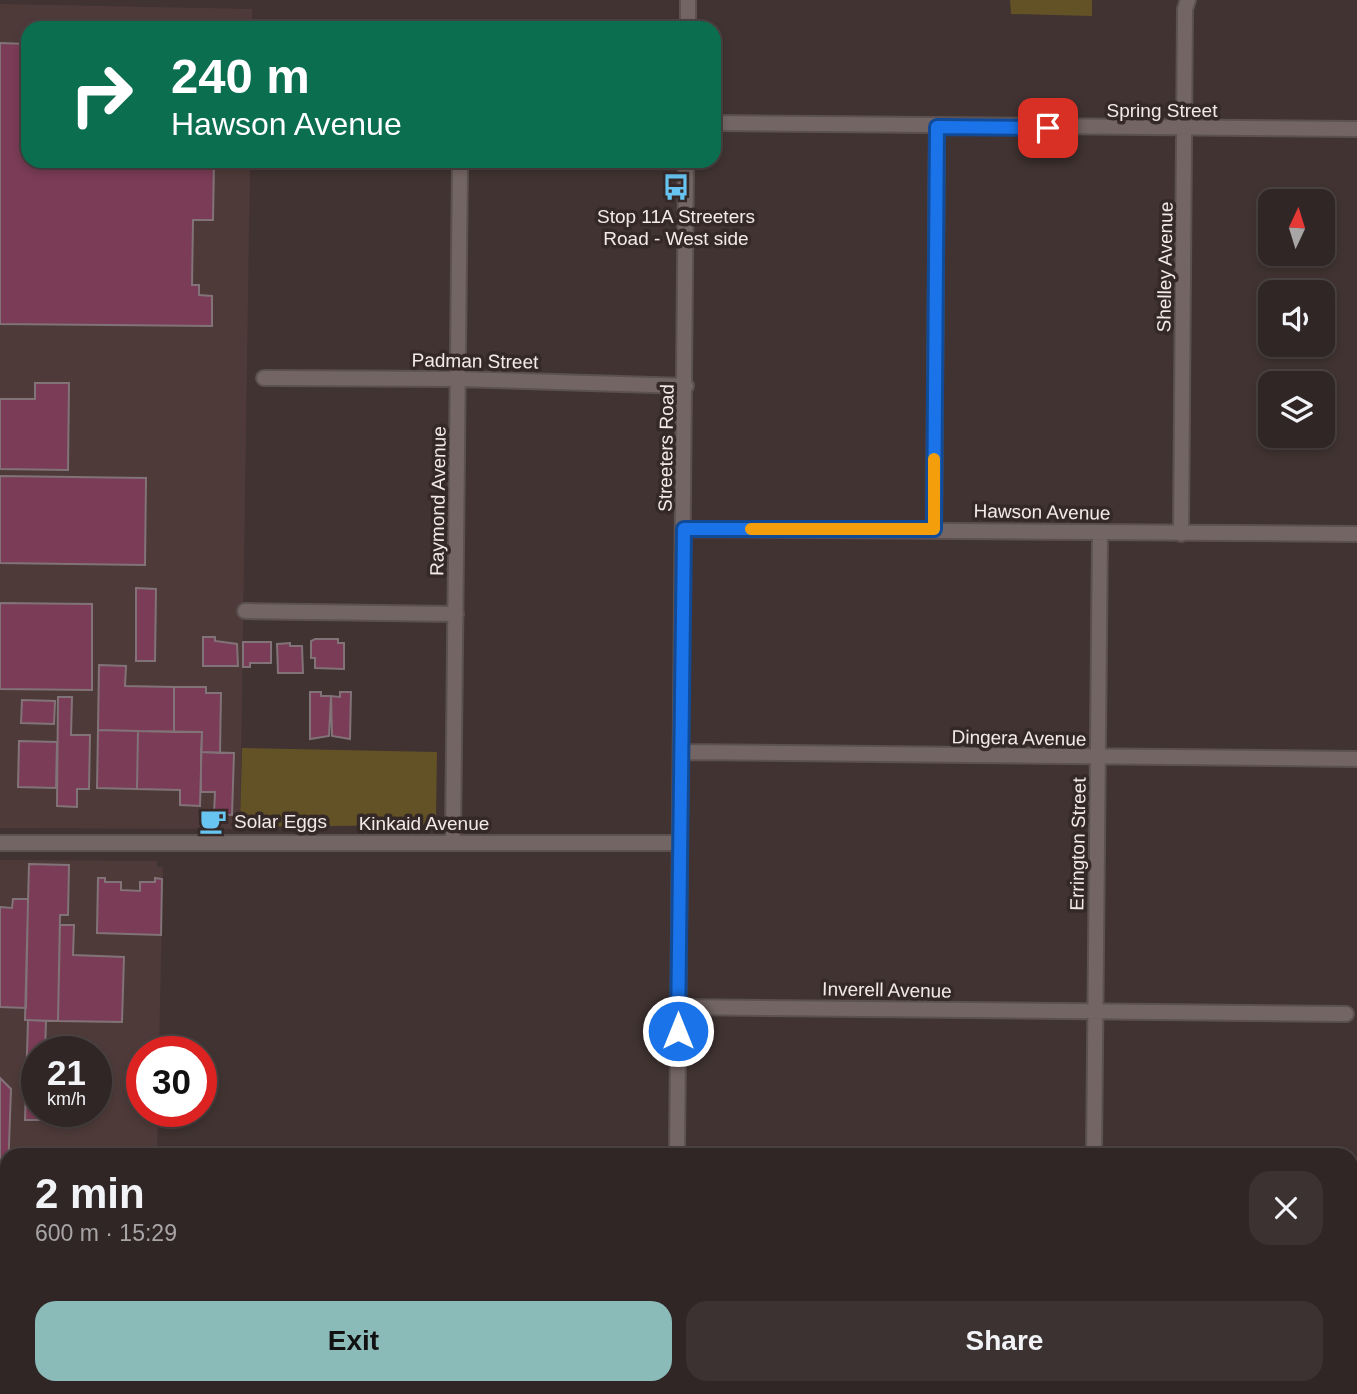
<!DOCTYPE html>
<meta charset="utf-8">
<style>
body{margin:0;font-family:Helvetica,sans-serif;background:#3c3232;color:#f1f3f6;height:100vh;display:flex;flex-direction:column;font-size:26px;white-space:nowrap}
*{box-sizing:border-box;margin:0}
p{font-size:23px;color:#a8a5a7}
.icon{flex:none;width:38px;height:38px;fill:none;stroke:currentColor;stroke-width:2;stroke-linecap:round;stroke-linejoin:round}
.map{position:relative;flex:1;overflow:hidden}
.side{position:absolute;left:0px;top:1148px;width:1358px;height:247px;display:flex;flex-direction:column;background:#302626;border-radius:21px 21px 0 0;box-shadow:0 4px 10px #0003,0 0 0 2px #4b4343}
.side>*{flex:none}
.top-card{position:absolute;left:21px;top:21px;width:700px;height:147px;border-radius:21px;box-shadow:0 4px 10px #0003,0 0 0 2px #4b4343;background:#0b6e4f;color:#fff;overflow:hidden}
.needle{width:46px;rotate:4deg}
.tools{position:absolute;left:1258px;top:189px;display:grid;gap:14px}
.tools a{display:grid;place-items:center;width:77px;height:77px;border-radius:14px;background:#302626;box-shadow:0 4px 10px #0003,0 0 0 2px #4b4343;font-size:35px}
.speed{position:absolute;left:21px;top:1036px;display:flex;gap:14px;font-size:35px;font-weight:700;text-align:center}
.speed>*{display:grid;place-content:center;width:91px;height:91px;border-radius:50%;background:#302626;box-shadow:0 4px 10px #0003,0 0 0 2px #4b4343;line-height:1}
.speed small{font-size:18px;font-weight:400}
.speed .limit{border:10px solid #d22;background:#fff;color:#111}
.pin{position:absolute;display:grid;place-items:center;width:60px;height:60px;color:#fff;margin:-30px;border-radius:14px;box-shadow:0 4px 10px #0006}
.me{position:absolute;width:77px;margin:-38px;rotate:0deg;stroke-linejoin:round;filter:drop-shadow(0 0 5px #0008)}
.turn{display:flex;align-items:center;gap:24px;height:147px;padding:0 35px;font-size:32px}
.turn .icon{width:91px;height:91px;stroke-width:2.5}
.turn b{display:block;font-size:49px;line-height:60px}
.round{display:grid;place-items:center;flex:none;width:74px;height:74px;border-radius:21px;background:#3c3232}
.head{display:flex;align-items:center;justify-content:space-between;height:119px;padding:0 35px}
h1{font-size:42px;font-weight:700;line-height:52px}
.cta{display:flex;gap:14px;margin-top:auto;padding:14px 35px}
.cta a{flex:1;height:80px;border-radius:21px;background:#8bbbb9;color:#111;font-size:28px;font-weight:700;line-height:80px;text-align:center}
.cta a+a{background:#3c3232;color:#f1f3f6}
.map>svg:first-child{display:block}
.built{fill:#4e3b39;fill-rule:evenodd}
.green{fill:#635226}
.building{fill:#7a3c56;stroke:#817378;stroke-width:2}
.lines{fill:none;stroke-linecap:round;stroke-linejoin:round}
.minor-casing{stroke:#5b5150;stroke-width:18}
.tertiary-casing{stroke:#5b5150;stroke-width:21}
.minor{stroke:#736563;stroke-width:14}
.tertiary{stroke:#736563;stroke-width:18}
.route-casing{stroke:#114b97;stroke-width:18}
.route{stroke:#1a73e8;stroke-width:12}
.slow{stroke:#f59e0b;stroke-width:12}
.labels{text-anchor:middle;dominant-baseline:central;stroke-width:7;stroke-linejoin:round;paint-order:stroke}
.street-label{font-size:19px;fill:#f2eae9;stroke:#352928}
.poi-label{font-size:19px;fill:#f2eae9;stroke:#352928}
</style>
<div class="map">
<svg width="1357" height="1394" viewBox="0 0 1357 1394">
<rect width="100%" height="100%" fill="#403332"/>
<path class="built" d="M0,4l252,5v19h-224v133h222l-10,668 -240,-1z
M0,860l157,1v6h6l-4,185h-17v59h16l-1,44h-150v113h-7zM37,1052h59v59h-59z"/>
<path class="green" d="M1010,0h82v16l-81,-2z
M242,748l195,4 -1,66 -7,7 -189,2z"/>
<path class="building" d="M0,43l28,1v117h186l-1,59h-20l-1,65h7v10l13,1v30l-212,-2z
M35,383h34l-1,87 -68,-1v-70h35z
M0,476l146,2 -1,87 -145,-2z
M136,588l20,1 -1,72h-19z
M0,603l92,1v86l-92,-1z
M203,637h12v4l22,3 1,22h-35z
M315,639h23v4h6v26l-29,-1v-10h-4v-17z
M243,642h28v21h-21v4h-7z
M290,643v3h12l1,27h-25l-1,-29z
M99,665l27,1 -1,20 49,1v45l-76,-2z
M174,687h32v6h15l-1,60 -19,-1 1,-20h-28z
M310,692h11v4h10l-2,40 -19,3z
M340,692h11l-1,47 -18,-3 -1,-40 9,1z
M58,697h14l-1,38h19l-1,54h-12v18l-20,-1z
M22,700l33,1 -1,23 -33,-1z
M98,730l40,1 -1,58 -40,-1z
M138,731l64,1 -2,74 -20,-1v-15l-43,-1z
M19,741l38,1 -1,46 -38,-1z
M201,752l33,1 -2,62 -18,-1 1,-22h-14z
M29,864l40,1 -1,50h-8l-2,106 -33,-1z
M98,878h7v4h16v8l19,1v-9h15v-4l7,1 -1,56 -64,-2z
M13,899h15l-2,109 -26,-1v-100l12,1z
M60,925h14l-1,30 51,2 -2,65 -64,-1z
M28,1020l18,1 -1,31h-8v59h6l-1,9h-17z
M0,1078l11,11 -4,111h-7z
M0,1329h7v59h63v6h-70z"/>
<g class="lines">
<defs>
<path id="minor" d="M688,28v-28
M714,123l643,6
M264,378l194,1 228,7
M684,529l673,5
M934,529l3,-402
M1181,534l4,-525 3,-9
M245,611l211,3
M681,752l676,7
M453,842l7,-681
M0,843h679
M678,1007l668,7
M677,1155l9,-994
M1094,1155l6,-622
M109,1388v6
M317,1388v6
M557,1388v6
M673,1394v-6
M1091,1394v-6"/>
<path id="tertiary" d="M0,1291h7
M1351,1305h6"/>
</defs>
<use href="#minor" class="minor-casing"/>
<use href="#tertiary" class="tertiary-casing"/>
<use href="#minor" class="minor"/>
<use href="#tertiary" class="tertiary"/>
</g>
<g class="lines">
<defs>
<path id="route" d="M678,1031l6,-502h250l3,-402 111,1"/>
</defs>
<use href="#route" class="route-casing"/>
<use href="#route" class="route"/>
<path class="slow" d="M751,529h183v-70"/>
</g>
<defs>
<symbol id="bus-bare" viewBox="-9 -9 18 18"><path d="M-5-6H5V4H4V6H2V4H-2V6H-4V4H-5ZM-3.5-4V0h7V-4ZM-3.5 1.2v1.5H-2V1.2ZM2 1.2v1.5H3.5V1.2Z" fill="#68c4f0" stroke="#352928" stroke-width="2.5" paint-order="stroke"/></symbol>
<symbol id="cafe-bare" viewBox="-9 -9 18 18"><path d="M-5.5-4.5H6V0H3Q3 3.5 0 3.5H-2.5Q-5.5 3.5-5.5 0ZM3-3.2v2h1.7v-2ZM-6 4.5H4V6H-6Z" fill="#68c4f0" stroke="#352928" stroke-width="2.5" paint-order="stroke"/></symbol>
</defs>
<g fill-rule="evenodd">
<use href="#bus-bare" x="657" y="168" width="38" height="38"/>
<use href="#cafe-bare" x="194" y="802" width="38" height="38"/>
</g>
<g class="labels">
<g class="street-label">
<text x="1162" y="110">Spring Street</text>
<text transform="translate(1165 267) rotate(-89)">Shelley Avenue</text>
<text transform="translate(475 361) rotate(1)">Padman Street</text>
<text transform="translate(666 448) rotate(-89)">Streeters Road</text>
<text transform="translate(438 501) rotate(-89)">Raymond Avenue</text>
<text transform="translate(1042 512) rotate(1)">Hawson Avenue</text>
<text transform="translate(1019 738) rotate(1)">Dingera Avenue</text>
<text x="424" y="823">Kinkaid Avenue</text>
<text transform="translate(1078 844) rotate(-89)">Errington Street</text>
<text transform="translate(887 990) rotate(1)">Inverell Avenue</text>
</g>
<g class="poi-label">
<text x="676" y="216">Stop 11A Streeters<tspan x="676" dy="22">Road - West side</tspan></text>
<text x="234" y="821" text-anchor="start">Solar Eggs</text>
</g>
</g>
</svg>
<div class="tools">
<a><svg class="needle" viewBox="-14 -14 28 28"><path d="M0-13l5 13h-10z" fill="#e53935"/><path d="M0 13l5-13h-10z" fill="#a8a5a7"/></svg></a>
<a><svg class="icon" aria-label="sound" viewBox="0 0 24 24"><path d="M4 9h4l5-4v14l-5-4H4zM17 9q2 3 0 6"/></svg></a>
<a><svg class="icon" aria-label="layers" viewBox="0 0 24 24"><path d="M12 4l9 5-9 5-9-5zM3 14l9 5 9-5"/></svg></a>
</div>
<div class="speed"><div>21<small>km/h</small></div><div class="limit">30</div></div>
<div class="pin" style="left:1048px;top:128px;background:#d93025"><svg class="icon" aria-label="arrive" viewBox="0 0 24 24"><path d="M6 21V4h12l-3 4 3 4H6"/></svg></div>
<svg class="me" style="left:678px;top:1031px" viewBox="-20 -20 40 40"><circle r="17" fill="#1a73e8" stroke="#fff" stroke-width="3"/><path d="M0-11L8 9 0 5-8 9z" fill="#fff"/></svg>
<div class="top-card">
<div class="turn"><svg class="icon" aria-label="right" viewBox="0 0 24 24"><path d="M7 20v-9h11M14 6l5 5-5 5"/></svg><div><b>240 m</b>Hawson Avenue</div></div>
</div>
<section class="side">
<div class="head"><div><h1>2 min</h1><p>600 m · 15:29</p></div><a class="round"><svg class="icon" aria-label="close" viewBox="0 0 24 24"><path d="M6 6l12 12M18 6L6 18"/></svg></a></div>
<div class="cta"><a>Exit</a><a>Share</a></div>
</section>
</div>
